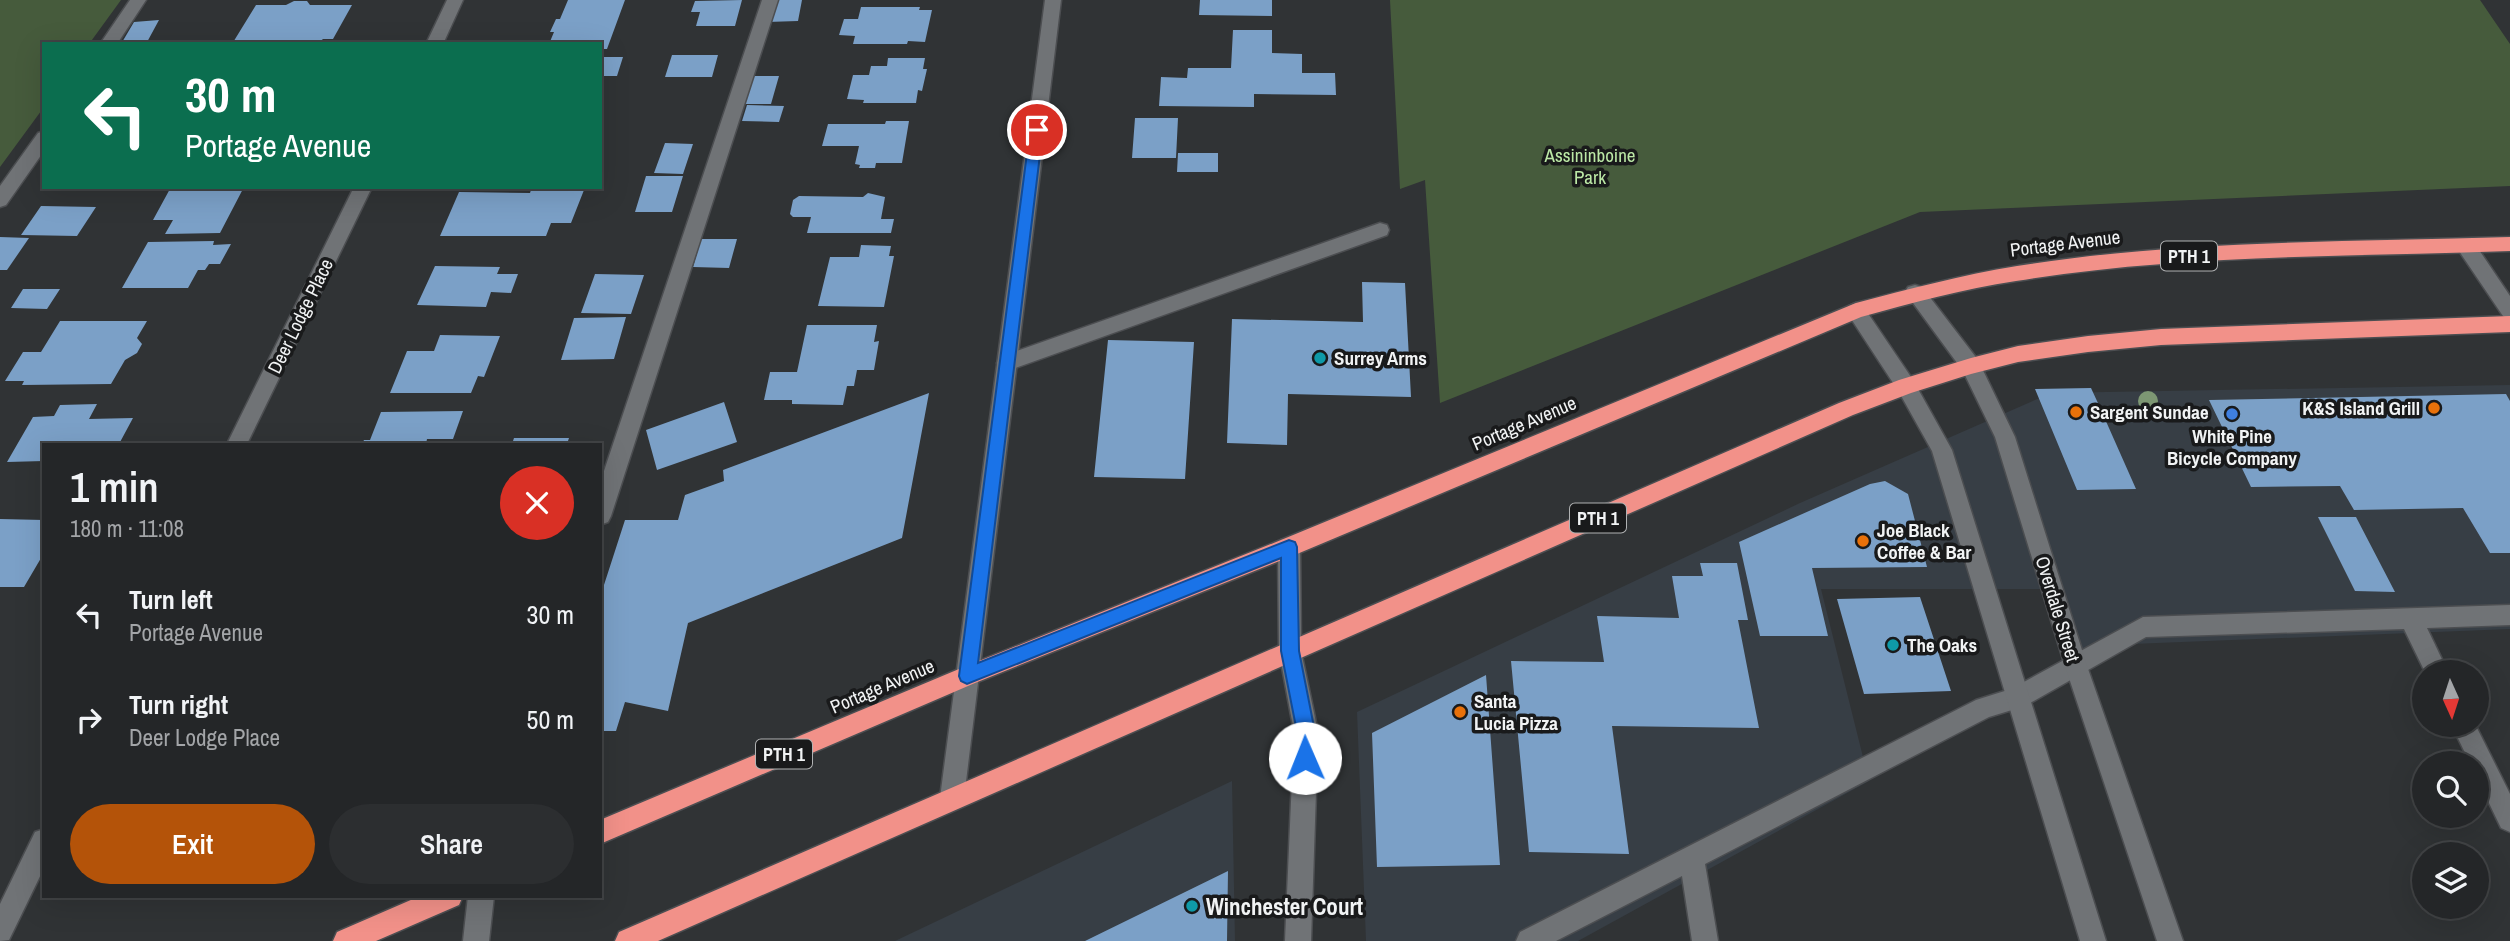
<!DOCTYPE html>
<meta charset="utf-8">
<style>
body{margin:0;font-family:"Archivo Narrow",sans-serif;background:#2c2e30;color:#f1f3f6;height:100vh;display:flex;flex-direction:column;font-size:26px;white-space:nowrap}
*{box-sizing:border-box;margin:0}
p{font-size:23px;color:#a3a5a8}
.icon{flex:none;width:38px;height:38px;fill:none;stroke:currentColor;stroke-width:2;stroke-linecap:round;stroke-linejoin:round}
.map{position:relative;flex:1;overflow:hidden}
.drawer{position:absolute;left:42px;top:443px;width:560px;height:455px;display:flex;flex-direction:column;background:#242628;border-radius:0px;box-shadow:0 7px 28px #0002,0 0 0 2px #414345}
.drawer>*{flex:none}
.hud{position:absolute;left:42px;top:42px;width:560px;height:147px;border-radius:0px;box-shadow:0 7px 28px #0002,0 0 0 2px #414345;background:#0b6e4f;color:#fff;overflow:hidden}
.needle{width:46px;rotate:177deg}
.controls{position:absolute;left:2412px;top:660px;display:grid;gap:14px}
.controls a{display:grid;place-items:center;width:77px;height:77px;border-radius:50%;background:#242628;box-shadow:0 7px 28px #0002,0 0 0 2px #414345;font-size:35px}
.pin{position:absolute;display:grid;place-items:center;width:60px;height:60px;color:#fff;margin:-30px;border:4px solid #fff;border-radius:50%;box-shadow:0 2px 7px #0007}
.me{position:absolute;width:77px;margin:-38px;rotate:359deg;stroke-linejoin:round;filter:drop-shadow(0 0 5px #0008)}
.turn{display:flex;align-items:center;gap:24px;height:147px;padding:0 28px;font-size:32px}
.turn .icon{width:91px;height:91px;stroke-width:2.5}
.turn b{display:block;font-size:49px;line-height:60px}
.round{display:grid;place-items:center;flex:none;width:74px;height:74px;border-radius:37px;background:#2c2e30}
.overview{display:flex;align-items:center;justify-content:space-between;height:119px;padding:0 28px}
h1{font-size:42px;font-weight:600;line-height:52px}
.cta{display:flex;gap:14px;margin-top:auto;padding:14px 28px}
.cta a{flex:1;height:80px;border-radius:42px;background:#b45309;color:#fff;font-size:28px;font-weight:600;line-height:80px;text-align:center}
.cta a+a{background:#2c2e30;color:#f1f3f6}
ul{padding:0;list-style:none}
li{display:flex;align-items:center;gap:21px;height:105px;padding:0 28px}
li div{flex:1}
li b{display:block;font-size:26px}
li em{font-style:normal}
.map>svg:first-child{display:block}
.built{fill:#373e45}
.green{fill:#465b3c}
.building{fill:#7ba0c7}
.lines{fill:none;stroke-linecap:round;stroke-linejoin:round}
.lane-casing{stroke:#4c4e51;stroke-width:3}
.street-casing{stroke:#4c4e51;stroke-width:3}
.highway-casing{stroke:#4c4e51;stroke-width:3}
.lane{fill:#707376;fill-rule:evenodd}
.street{fill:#707376;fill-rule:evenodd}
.highway{fill:#f29189;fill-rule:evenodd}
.tree{fill:#7d9773}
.route{fill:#1a73e8;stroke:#114b97;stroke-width:2}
.culture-dot{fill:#0f9aa8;stroke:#191a1b;stroke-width:2.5}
.food-dot{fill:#e8710a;stroke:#191a1b;stroke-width:2.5}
.shop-dot{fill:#3f7fe0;stroke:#191a1b;stroke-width:2.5}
.labels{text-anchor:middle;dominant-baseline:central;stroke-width:7;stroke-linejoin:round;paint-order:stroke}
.shield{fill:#191a1b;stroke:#b0b2b3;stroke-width:2}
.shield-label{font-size:18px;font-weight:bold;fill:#f1f3f4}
.park-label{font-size:19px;fill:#bce9a6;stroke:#191a1b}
.street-label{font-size:19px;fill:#f1f3f4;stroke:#191a1b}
.poi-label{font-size:19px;font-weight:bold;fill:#f1f3f4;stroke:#191a1b;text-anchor:start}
.near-poi-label{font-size:23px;font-weight:bold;fill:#f1f3f4;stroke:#191a1b;text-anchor:start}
</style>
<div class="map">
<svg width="2510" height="941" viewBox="0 0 2510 941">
<rect width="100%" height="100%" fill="#303335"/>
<path class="built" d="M2510,385v244l-378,15 -52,24 -25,-79h-234l48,192 -291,160h-212l-9,-229 443,-209 251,-110z
M1232,781l3,160h-340z"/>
<path class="green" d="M0,0h121l-32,44h-45v63l-44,60z
M1390,0h1090l30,44v142l-590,26 -480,191 -15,-223 -25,9z"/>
<path class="building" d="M568,0h57l-18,49h-7v-5h-51l5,-12h-4l6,-13h4z
M742,0l-7,26h-39l4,-14h-9l4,-11z
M772,0h30l-4,21 -31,1z
M1200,0h72v16l-73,-1z
M294,1h13l3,4h42l-19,34h-10l-6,5h-85l24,-39h30z
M861,7h59l-1,3h13l-7,32 -17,-1 -1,3h-54l2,-8 -16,-1 5,-16h14z
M159,20l-13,24h-25l13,-22z
M1233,30h39v23l30,1v19h33l1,22 -82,-1v13l-95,-1 2,-29 26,1 1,-10h43z
M672,55h46l-6,22h-47z
M600,57h23l-6,19h-17z
M888,58h37l-2,11h4l-5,22 -4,-1 -2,13h-53l1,-3 -17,-1 6,-24h16l2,-9h16z
M750,76h29l-8,28h-30z
M747,105l37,1 -5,16 -37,-1z
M1135,118h43l-2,40h-44z
M886,121h23l-7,42h-26l-1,5h-16l1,-3 -5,-1 4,-18h-37l6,-22h57z
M665,143l28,1 -10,30 -29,-1z
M1178,153h40v19h-41z
M646,176h37l-11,36h-37z
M171,187h73l-24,46 -55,1 8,-14h-20z
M531,190h53l-13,33h-20l-5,13h-106l19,-44 71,1z
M868,193l17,4 -4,22h13l-3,14h-84l4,-16h-18l-3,-3 3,-14 6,-4 64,1z
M41,206l55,1 -19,29 -56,-1z
M0,237l29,1 -22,32h-7z
M701,239h36l-8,29 -36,-1z
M214,241l-1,4 18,-1 -11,20h-11l-4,6h-7l-10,18h-66l26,-46z
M861,245l30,1 -2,10h5l-10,51 -66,-1 12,-49h29z
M435,266l65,1 -3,7h21l-7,19 -20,-1 -5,15 -69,-2z
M595,274l49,1 -13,39 -50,-1z
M1362,282l43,1 6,114 -123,-3 -1,51 -60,-2 5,-124 131,3z
M23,289h37l-13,20 -36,-1z
M626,317l-12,42 -53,1 13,-42z
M60,321h87l-10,17 5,6 -5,9 -12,7 -14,24 -89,1 2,-4h-19l18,-29h18z
M807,325h70l-3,17 5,-1 -5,29h-17l-3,16h-7l-4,19 -51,-1v-4h-28l6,-28h27z
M440,335l60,1 -16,41 -6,-1 -7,17h-81l17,-42h27z
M1108,340l86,2 -9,137 -91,-2z
M2091,388l6,13 39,88 -59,1 -42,-101z
M929,393l-27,145 -214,85 -20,88 -43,-9 -9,29h-16v-142l3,-1 22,-68h53l7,-25 39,-14 -1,-11z
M2506,394l4,7v152h-20l-27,-45 -109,2 -14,-24 -89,1 -42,-87z
M724,402l13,40 -80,28 -11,-40z
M97,404l-8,15 44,-1 -14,26h-75v17l-37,1 26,-45 21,-1 6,-11z
M463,411l-10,28h-26l-1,5h-64l2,-4h6l11,-28z
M514,438h55l-2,6h-55z
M1885,481l23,13 19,73 -115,1 16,68h-68l-21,-94 131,-58z
M2318,517h38l39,75 -40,-1z
M0,519l44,1v33l-20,34h-24z
M1700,563h37l11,57h-10l21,108 -147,-2 17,128 -100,-2 -18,-191 93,1 -7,-46 82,2 -7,-42h31z
M1920,597l31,94 -87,3 -27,-95z
M1486,675l14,190 -123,2 -5,-134z
M1228,871l-1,70h-142z"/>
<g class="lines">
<defs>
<path id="lane" d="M130,0h16l-29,44h-17z
M762,0h16l-167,516 -3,6 -8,3v-42z
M44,131v20l-38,54 -6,2v-21l38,-53z
M1380,223l7,2 2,5 -2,5 -380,136 -7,-2 -3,-6 3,-6z
M2510,605v20l-83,3 21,44h-23l-21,-43 -258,8 -121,69 -36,11 -284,147 13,77h-26l-10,-65 -126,65h-40l4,-9 456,-232 35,-11 132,-72z
M2451,724h24l35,70v38l-9,-4 -25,-52v-13h-6z"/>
<path id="street" d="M447,0h16l-20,44h-17z
M1045,0h16l-97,798 -3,8 -9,4 -9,-4 -3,-8z
M354,187h18l-125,257h-20z
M2466,239l7,2 37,55v23l-7,-3 -44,-65 -2,-5 2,-5z
M1915,285l7,2 56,73 37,77 72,229 96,275h-26l-92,-275 -70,-229 -32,-66 -58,-79 3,-5z
M1856,303l7,3 50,74 39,70 154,491h-26l-148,-490 -33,-59 -53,-81 3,-5z
M1289,538l8,2 3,7 1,104 17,81 -7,209h-26l9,-209 -15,-81 -1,-104 3,-7z
M44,829v39l-35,72 -9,1v-37l35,-72z
M468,896h26l-5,45h-26z"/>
<path id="highway" d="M2510,237v14c-164,6 -331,3 -494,30 -53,8 -104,22 -155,36l-564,237 -322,129 -375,161v-24l359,-151 322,-129 575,-237c53,-14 106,-28 161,-37 162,-26 329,-24 493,-29z
M2510,316v16l-349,13 -73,7 -70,10 -47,12 -60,19 -58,22 -1195,526h-43l4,-9 1220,-529 60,-23 72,-22 47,-12 70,-10 73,-7z
M420,896h43l-4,9 -83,36h-43l4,-9z"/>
</defs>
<use href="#lane" class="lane-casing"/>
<use href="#street" class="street-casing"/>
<use href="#highway" class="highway-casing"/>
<use href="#lane" class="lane"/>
<use href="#street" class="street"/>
<use href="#highway" class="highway"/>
</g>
<circle class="tree" cx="2148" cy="401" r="10"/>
<path class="route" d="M1037,125l6,5 -65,533 311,-123 6,2 2,5 2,104 16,81 -3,32 -7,3 -6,-3 -3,-6 1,-26 -16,-81v-93l-314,126 -6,-3 -2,-5 71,-546z"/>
<g class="culture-dot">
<circle cx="1320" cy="358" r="7"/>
<circle cx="1893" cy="645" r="7"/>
<circle cx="1192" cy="906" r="7"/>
</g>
<g class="food-dot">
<circle cx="2434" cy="408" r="7"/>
<circle cx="2076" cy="412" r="7"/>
<circle cx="1863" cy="541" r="7"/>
<circle cx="1460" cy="712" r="7"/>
</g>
<circle class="shop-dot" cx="2232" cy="414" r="7"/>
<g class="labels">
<g class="shield">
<rect x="2161" y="241.5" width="56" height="29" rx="5"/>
<rect x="1570" y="503.5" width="56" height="29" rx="5"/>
<rect x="756" y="739.5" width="56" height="29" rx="5"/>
</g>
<g class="shield-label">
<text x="2189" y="256">PTH 1</text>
<text x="1598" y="518">PTH 1</text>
<text x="784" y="754">PTH 1</text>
</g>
<g class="park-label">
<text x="1590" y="155">Assininboine<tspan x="1590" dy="22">Park</tspan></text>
</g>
<g class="street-label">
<text transform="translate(2065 243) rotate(-7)">Portage Avenue</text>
<text transform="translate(300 316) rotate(-64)">Deer Lodge Place</text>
<text transform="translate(1524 423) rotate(-23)">Portage Avenue</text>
<text transform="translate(2058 609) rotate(73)">Overdale Street</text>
<text transform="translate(882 686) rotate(-23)">Portage Avenue</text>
</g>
<g class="poi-label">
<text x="1334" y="358">Surrey Arms</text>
<text x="2420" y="408" text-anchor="end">K&amp;S Island Grill</text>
<text x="2090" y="412">Sargent Sundae</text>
<text x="2232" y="436" text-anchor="middle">White Pine<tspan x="2232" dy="22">Bicycle Company</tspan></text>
<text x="1877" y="530">Joe Black<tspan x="1877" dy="22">Coffee &amp; Bar</tspan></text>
<text x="1907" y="645">The Oaks</text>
<text x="1474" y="701">Santa<tspan x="1474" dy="22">Lucia Pizza</tspan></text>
</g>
<g class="near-poi-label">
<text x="1206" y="906">Winchester Court</text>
</g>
</g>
</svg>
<div class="controls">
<a><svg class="needle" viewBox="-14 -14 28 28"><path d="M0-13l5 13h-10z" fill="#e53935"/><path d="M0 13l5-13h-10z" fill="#a3a5a8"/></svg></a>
<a><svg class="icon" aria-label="search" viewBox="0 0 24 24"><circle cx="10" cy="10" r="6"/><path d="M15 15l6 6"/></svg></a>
<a><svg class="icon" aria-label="layers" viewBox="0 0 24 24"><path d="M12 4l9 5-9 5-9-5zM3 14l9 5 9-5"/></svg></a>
</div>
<div class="pin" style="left:1037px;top:130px;background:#d93025"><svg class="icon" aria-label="arrive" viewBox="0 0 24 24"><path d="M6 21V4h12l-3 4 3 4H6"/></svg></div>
<svg class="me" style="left:1305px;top:758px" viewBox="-20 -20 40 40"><circle r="19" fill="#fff"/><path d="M0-13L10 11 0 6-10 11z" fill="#1a73e8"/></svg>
<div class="hud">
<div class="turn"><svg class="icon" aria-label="left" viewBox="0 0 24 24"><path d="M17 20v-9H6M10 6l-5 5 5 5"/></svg><div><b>30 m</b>Portage Avenue</div></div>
</div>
<section class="drawer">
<div class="overview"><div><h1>1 min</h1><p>180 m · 11:08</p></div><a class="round" style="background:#d93025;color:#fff"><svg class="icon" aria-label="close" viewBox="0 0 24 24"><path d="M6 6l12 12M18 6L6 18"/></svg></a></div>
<ul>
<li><svg class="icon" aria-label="left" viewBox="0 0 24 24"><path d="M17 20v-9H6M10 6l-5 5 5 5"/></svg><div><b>Turn left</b><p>Portage Avenue</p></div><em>30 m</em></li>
<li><svg class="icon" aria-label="right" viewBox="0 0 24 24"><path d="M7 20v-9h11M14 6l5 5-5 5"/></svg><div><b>Turn right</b><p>Deer Lodge Place</p></div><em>50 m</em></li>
</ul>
<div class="cta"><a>Exit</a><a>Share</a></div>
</section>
</div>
